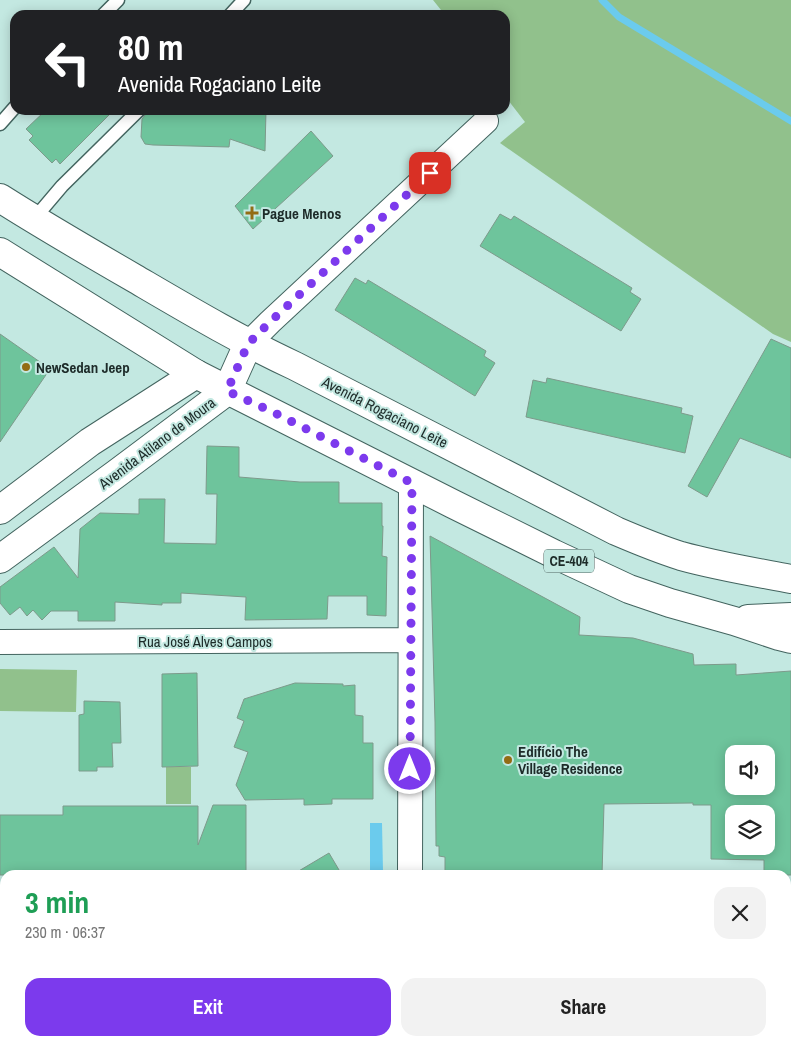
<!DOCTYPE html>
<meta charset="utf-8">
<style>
body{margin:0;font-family:"Archivo Narrow",sans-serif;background:#f2f2f2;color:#222;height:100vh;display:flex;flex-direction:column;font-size:19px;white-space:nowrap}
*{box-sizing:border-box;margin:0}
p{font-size:16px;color:#767676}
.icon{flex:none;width:28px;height:28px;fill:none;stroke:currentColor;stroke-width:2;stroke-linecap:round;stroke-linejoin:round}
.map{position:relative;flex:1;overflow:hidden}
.sheet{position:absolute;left:0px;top:870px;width:791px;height:176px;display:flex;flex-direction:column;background:#fff;border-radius:15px 15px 0 0;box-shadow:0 2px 12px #0003}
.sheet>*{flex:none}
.hud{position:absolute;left:10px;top:10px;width:500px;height:105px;border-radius:15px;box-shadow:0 2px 12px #0003;background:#202124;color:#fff;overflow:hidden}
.buttons{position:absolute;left:725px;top:745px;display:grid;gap:10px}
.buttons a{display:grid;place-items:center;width:50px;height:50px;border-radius:10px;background:#fff;box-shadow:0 2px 12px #0003;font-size:25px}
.pin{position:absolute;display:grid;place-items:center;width:42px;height:42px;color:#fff;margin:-21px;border-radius:10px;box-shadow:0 2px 8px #0006}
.me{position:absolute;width:55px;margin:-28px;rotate:0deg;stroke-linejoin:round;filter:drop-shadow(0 0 4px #0008)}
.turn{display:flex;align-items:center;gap:18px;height:105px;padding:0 25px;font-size:22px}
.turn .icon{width:65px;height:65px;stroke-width:2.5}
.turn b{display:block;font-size:35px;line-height:42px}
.round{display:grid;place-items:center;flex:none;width:52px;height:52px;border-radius:15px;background:#f2f2f2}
.overview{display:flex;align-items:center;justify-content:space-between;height:85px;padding:0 25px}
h1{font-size:30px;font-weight:800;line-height:38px;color:#1e9e55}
.cta{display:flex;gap:10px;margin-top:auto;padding:10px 25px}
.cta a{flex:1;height:58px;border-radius:15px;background:#7c3aed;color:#fff;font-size:20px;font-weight:800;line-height:58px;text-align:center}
.cta a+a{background:#f2f2f2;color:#222}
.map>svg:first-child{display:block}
.green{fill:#91c18c}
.water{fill:#6bcbed}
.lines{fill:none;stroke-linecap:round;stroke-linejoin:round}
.stream{stroke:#6bcbed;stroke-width:7}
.building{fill:#6ec49c;stroke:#7d9a8b;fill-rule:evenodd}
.service-casing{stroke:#43645f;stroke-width:15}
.minor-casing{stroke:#43645f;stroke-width:26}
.tertiary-casing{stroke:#43645f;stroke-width:30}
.primary-casing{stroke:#43645f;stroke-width:30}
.service{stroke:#fff;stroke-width:12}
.minor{stroke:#fff;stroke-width:24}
.tertiary{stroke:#fff;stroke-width:28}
.primary{stroke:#fff;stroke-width:28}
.route{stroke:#7c3aed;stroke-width:9;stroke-dasharray:0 16.2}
.poi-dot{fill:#936c14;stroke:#c3e8e1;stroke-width:2}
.labels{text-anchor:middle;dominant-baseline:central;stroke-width:4;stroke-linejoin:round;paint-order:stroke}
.shield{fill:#c3e8e1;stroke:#4f6460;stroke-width:1}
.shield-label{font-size:14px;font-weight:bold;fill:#1d2b29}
.poi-label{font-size:15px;font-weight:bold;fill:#1d2b29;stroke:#c3e8e1;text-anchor:start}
.street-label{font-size:15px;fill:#1d2b29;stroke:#c3e8e1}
</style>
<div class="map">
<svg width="791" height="1046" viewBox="0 0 791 1046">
<rect width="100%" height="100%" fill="#c3e8e1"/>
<path class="green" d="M433,0h358v342l-18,-8 -273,-191 25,-21 -20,-26v-81h-60z
M0,669l77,1 -1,42 -76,-1z
M166,767h25v37h-25z"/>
<path class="water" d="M370,823h12l1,48h-13z"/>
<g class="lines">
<path class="stream" d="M602,0l17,17 172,104"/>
</g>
<path class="building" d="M46,110h68l-54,54 -4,-5 -4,4 -23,-23 4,-4 -7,-7z
M147,110h119l-1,41 -35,-12 -1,8 -76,-2 -8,-1 -4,-7 1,-18 3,-4z
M311,131l22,25 -80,73 -18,-23z
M500,214l11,6 3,-4 118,72 -2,4 11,7 -20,32 -141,-85z
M355,278l11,6 2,-4 118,71 -2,5 11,7 -20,33 -140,-86z
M0,334l50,35 -50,73z
M771,339l20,9v110l-51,-20 -33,59 -19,-11z
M547,378l135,30 -1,5 12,3 -8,37 -159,-36 7,-37 13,3z
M207,446l32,1v30l61,5h39v21h43v23h1l-1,30 5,1 -1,59 -19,-1v-19h-39l-1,23 -82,1 1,-23 -65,-4v10h-19v2l-47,-3v19h-37v-10h-27l-9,9 -9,-10 -6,6 -7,-9 -10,8 -10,-12v-16l54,-40 24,31 2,-49 20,-16 39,1v-15h26l-1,44 52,1 1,-50h-11z
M430,536l150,81 -1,18 54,3 60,16 1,11 42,-1v11l55,-4v204h-27v-15l-53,-1v-54h-18v-2l-89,1 -2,71h-157v-18l-6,-1v-10h-3l-1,-124zM734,754h32v32h-32zM734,814h32v32h-32z
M197,673l1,93 -36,1v-93z
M295,683l48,1v2l12,-1v30l8,1v27h10v56h-41v5l-28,1v-6l-59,1 -9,-15 12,-33 -14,-5 10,-26 -7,-3 7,-19z
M84,701l36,1 1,41h-9l1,24h-16v4h-18v-56l5,-1z
M213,805h33v70h-246v-60h63v-9h135v39z
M329,853l13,22h-50z"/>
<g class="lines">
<defs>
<path id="service" d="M103,15l15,-15
M230,15l14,-15
M0,124l15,-17
M34,219l28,-33 77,-76"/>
<path id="minor" d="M248,344l22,-22 216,-201
M0,642l410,-2
M410,875l1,-392
M786,969h5
M0,970h5
M409,1046v-5"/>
<path id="tertiary" d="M0,510l90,-68 106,-68
M0,559l116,-85 111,-83 21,-47"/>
<path id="primary" d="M0,198c44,28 89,54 134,80 53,31 105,62 161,88l321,165c21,9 43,18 65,25 36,10 73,16 110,23
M0,252l196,122 257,130 101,50 75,35 41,14 64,18 45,15 12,3
M748,619l43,-2"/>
</defs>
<use href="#service" class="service-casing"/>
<use href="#minor" class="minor-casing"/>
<use href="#tertiary" class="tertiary-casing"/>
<use href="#primary" class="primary-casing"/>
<use href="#service" class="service"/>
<use href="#minor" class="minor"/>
<use href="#tertiary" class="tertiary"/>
<use href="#primary" class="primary"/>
</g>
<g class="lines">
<path class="route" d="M410,769l2,-286 -139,-71 -46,-21 21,-47 22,-22 160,-149"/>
</g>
<g class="poi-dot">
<path d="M249.5 205.5h5v5h5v5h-5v5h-5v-5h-5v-5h5z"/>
<circle cx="26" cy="367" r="5"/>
<circle cx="508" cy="760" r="5"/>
</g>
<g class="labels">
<rect class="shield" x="544" y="549.5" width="50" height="23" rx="4"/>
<g class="shield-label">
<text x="569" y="561">CE-404</text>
</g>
<g class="poi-label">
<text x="262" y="213">Pague Menos</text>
<text x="36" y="367">NewSedan Jeep</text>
<text x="518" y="751">Edifício The<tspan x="518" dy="17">Village Residence</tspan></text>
</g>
<g class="street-label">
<text transform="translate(385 412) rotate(27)">Avenida Rogaciano Leite</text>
<text transform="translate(157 443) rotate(-37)">Avenida Atilano de Moura</text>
<text x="205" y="641">Rua José Alves Campos</text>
</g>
</g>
</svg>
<div class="buttons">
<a><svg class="icon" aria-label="sound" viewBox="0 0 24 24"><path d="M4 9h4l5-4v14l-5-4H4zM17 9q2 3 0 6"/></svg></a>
<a><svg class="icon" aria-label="layers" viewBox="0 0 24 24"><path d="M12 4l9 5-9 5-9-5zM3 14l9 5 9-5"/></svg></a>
</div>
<div class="pin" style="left:430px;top:173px;background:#d93025"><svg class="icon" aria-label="arrive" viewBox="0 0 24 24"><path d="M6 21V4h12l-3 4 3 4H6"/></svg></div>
<svg class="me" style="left:410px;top:769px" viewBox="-20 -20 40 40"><circle r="17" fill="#7c3aed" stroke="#fff" stroke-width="3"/><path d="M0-11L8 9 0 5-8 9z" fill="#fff"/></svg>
<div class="hud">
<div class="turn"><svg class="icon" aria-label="left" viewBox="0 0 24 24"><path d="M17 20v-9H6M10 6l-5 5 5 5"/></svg><div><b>80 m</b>Avenida Rogaciano Leite</div></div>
</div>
<section class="sheet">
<div class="overview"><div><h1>3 min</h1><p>230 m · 06:37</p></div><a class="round"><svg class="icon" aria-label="close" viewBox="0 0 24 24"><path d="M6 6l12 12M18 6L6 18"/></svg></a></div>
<div class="cta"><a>Exit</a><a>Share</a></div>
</section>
</div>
